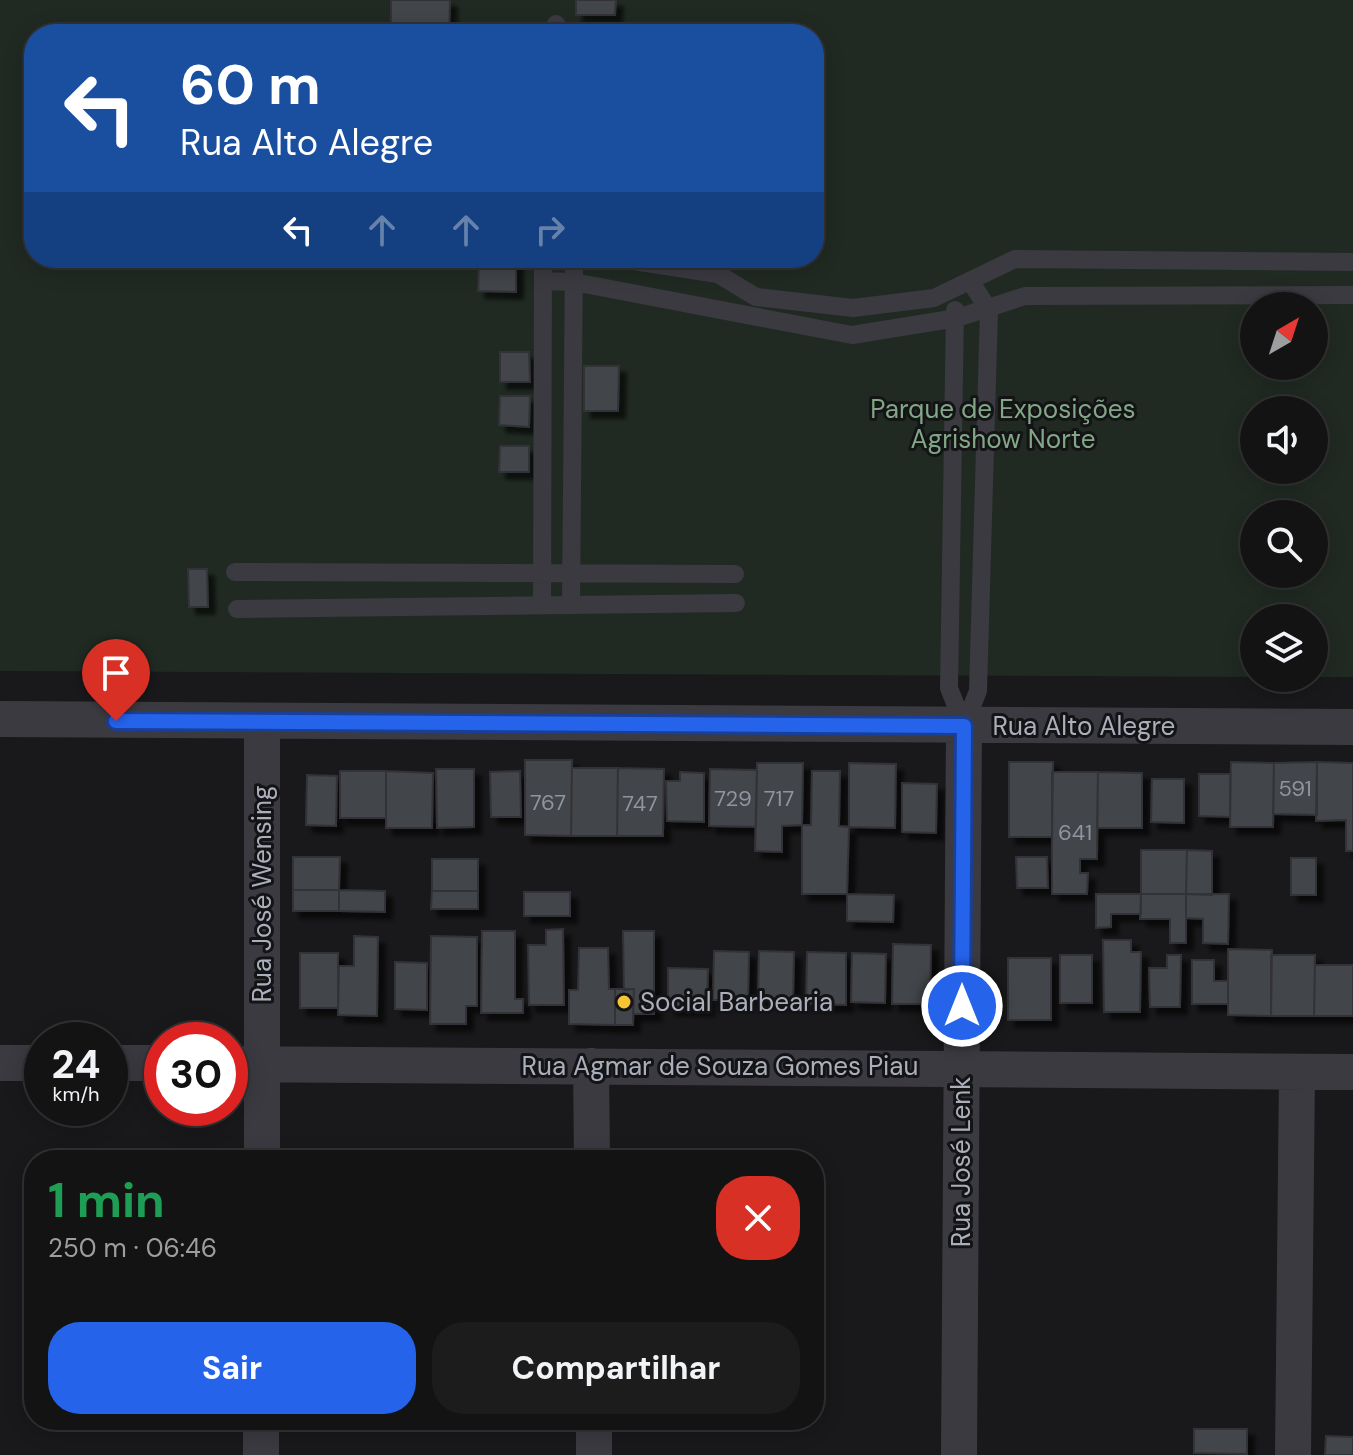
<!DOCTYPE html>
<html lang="pt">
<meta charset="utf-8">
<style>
body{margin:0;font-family:"DM Sans",sans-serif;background:#1c1c1d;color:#f1f3f6;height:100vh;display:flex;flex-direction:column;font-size:30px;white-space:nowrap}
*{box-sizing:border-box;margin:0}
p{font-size:26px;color:#9d9ea0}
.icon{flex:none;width:44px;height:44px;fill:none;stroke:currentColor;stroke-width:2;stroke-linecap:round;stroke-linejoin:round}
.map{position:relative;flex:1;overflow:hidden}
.side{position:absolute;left:24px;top:1150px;width:800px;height:280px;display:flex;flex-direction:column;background:#131314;border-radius:32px;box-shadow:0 4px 20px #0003,0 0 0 2px #323234}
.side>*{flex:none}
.banner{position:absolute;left:24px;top:24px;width:800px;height:244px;border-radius:32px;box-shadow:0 4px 20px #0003,0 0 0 2px #323234;background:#1a4fa0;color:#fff;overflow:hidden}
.needle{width:52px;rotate:39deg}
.buttons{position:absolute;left:1240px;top:292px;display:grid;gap:16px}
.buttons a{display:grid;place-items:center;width:88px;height:88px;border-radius:50%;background:#131314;box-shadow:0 4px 20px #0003,0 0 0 2px #323234;font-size:40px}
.speed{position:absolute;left:24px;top:1022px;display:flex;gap:16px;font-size:40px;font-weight:700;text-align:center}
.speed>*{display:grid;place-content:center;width:104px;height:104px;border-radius:50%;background:#131314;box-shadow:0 4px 20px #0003,0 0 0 2px #323234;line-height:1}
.speed small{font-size:20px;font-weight:400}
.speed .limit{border:12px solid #d22;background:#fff;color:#111}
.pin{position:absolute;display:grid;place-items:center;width:68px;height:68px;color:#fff;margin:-82px -34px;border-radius:50% 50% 50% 0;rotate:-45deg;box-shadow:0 0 8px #0007}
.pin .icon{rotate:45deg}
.me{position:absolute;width:88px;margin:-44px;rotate:0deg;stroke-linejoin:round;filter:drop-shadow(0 0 6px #0008)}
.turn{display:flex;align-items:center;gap:28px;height:168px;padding:0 24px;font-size:36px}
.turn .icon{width:104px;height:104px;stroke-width:2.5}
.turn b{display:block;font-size:56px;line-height:68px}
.lanes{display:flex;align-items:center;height:76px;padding:0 24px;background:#0003;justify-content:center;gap:40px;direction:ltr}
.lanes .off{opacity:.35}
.round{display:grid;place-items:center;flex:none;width:84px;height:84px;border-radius:32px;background:#1c1c1d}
.overview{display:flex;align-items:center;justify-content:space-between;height:136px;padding:0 24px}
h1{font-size:48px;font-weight:700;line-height:60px;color:#1e9e55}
.action{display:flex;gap:16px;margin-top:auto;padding:16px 24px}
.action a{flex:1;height:92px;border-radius:32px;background:#2563eb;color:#fff;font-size:32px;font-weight:700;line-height:92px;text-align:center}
.action a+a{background:#1c1c1d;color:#f1f3f6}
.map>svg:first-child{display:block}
.green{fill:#202a22;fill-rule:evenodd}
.building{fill:#434448;stroke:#333337;stroke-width:2;filter:url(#shadow)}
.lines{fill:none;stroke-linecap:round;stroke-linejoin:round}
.service{stroke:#3a3a40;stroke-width:18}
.minor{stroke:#3a3a40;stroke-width:36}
.route-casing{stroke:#184099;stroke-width:20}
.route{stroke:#2563eb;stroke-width:14}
.poi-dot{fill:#f9c433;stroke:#141416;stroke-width:3}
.labels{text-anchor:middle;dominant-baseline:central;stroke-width:6;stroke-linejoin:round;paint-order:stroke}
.number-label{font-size:22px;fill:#91949e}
.park-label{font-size:26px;fill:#81a786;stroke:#141416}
.street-label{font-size:26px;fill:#abafbb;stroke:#141416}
.poi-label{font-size:26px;fill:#abafbb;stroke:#141416;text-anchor:start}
</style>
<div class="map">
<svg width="1353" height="1455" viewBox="0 0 1353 1455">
<defs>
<filter id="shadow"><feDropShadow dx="7" dy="7" stdDeviation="2" flood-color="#0009"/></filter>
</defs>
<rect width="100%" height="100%" fill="#19191b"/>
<path class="green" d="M0,0h1353v677h-39v-59h-60v59l-1254,-6zM34,34h780v224h-780zM1254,306h60v60h-60zM1254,410h60v60h-60zM1254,514h60v60h-60z"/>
<path class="building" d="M391,0h59l-1,34h-58z
M576,0h40l-1,15h-39z
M479,258h37v34l-38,-1z
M500,352h29l1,30h-30z
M584,366h35l-1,45h-34z
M500,396h30l-1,31 -30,-2z
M500,446h29v26h-30z
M188,569h19l1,38h-19z
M525,760h47l-1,76 -46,-1z
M1009,762h44l-1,75h-43z
M1231,762l43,1 -1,64h-43z
M1317,762l36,1v88h-7v-31l-30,1z
M1317,762v53l-44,-1 1,-51z
M757,763h46l-1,62 -20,1v26l-27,-1z
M849,763l47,1 -1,64 -46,-1z
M572,768h46l-1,68h-46z
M618,768l46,1 -1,67h-46z
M436,769h38v58l-37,1z
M710,769l47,1 -1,57 -47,-1z
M340,771h46v47h-46z
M386,771l47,2 -1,55h-46z
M520,771l1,46h-30l-1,-45z
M812,771h28l-1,55 10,1 -2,67h-45v-69h9z
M680,772l24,1v49l-37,-1 -1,-40h14z
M1052,772h46l-1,87h-17v14h8l-1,21h-35z
M1098,772l44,1v55h-45z
M1199,774h31v43l-31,-1z
M307,775l30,1 -1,50 -30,-1z
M1152,779h32v44l-33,-1z
M902,783l35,1 -1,49 -34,-1z
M1141,850h46l-1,44h-45z
M1187,850l25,1v44l-26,-1z
M293,857h47l-1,33h-46z
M1016,857h31l1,31h-31z
M1291,858h25v37h-25z
M432,859h46v32h-46z
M293,890h46v21h-46z
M339,890l46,1v21l-46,-1z
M432,891h46v18h-47z
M524,892h46v24h-46z
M847,894l47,1 -1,27 -46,-1z
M1096,894h45v20h-30v13l-15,1z
M1141,894h45v49h-16v-24h-30z
M1186,894h43l-1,50 -25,-1v-24l-17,-1z
M563,929l1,76h-35l-1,-60h18v-15z
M482,931h33v68h8v14h-42z
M623,931h31v83h-21l1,-25 -10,1z
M354,936l24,1 -1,79 -39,-1 1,-49h15z
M431,936l46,1v69h-11v18h-36z
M1103,940h28v12h10l-1,60h-36z
M893,944l38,1 -1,59h-38z
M579,948h29l1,41h6v36l-46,-1v-34h9z
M1228,949l44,1 -1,66 -43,-1z
M714,951l35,1 -1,48h-35z
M759,951l35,1 -1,49 -35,-1z
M807,952l39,1v52l-40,-1z
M300,953h38v55h-38z
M852,953l34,1 -1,49 -34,-1z
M1060,955h32v48h-32z
M1167,955h14l-1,52h-30l-1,-39h18z
M1271,955h44l-1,61h-43z
M1008,958h43v62h-43z
M1192,960h22v21h14v23h-36z
M395,962l32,1v47l-32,-1z
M1315,965h38v51h-39z
M668,968l40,1 -1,40 -39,-1z
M615,989h19l-1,36h-18z
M1194,1429h53v25l-53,-1z
M1326,1436l27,1v18h-28z"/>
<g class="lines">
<path class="service" d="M550,34l6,-10 7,10
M614,258l104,16 38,23 97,11 81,-10 81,-39 338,3
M543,281l31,1 278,53 105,-17 68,-22 328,-1
M955,310l-6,378 15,38
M235,572l500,2
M571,604l3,-346
M542,605l1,-347
M237,609l499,-6
M964,726l14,-35 11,-381 -19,-29"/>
<path class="minor" d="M0,719l1353,8
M262,723v437
M0,1063h42
M110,1063h52
M230,1064l1123,8
M591,1066l1,94
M594,1420v35
M261,1455v-35
M959,1455l5,-729
M1293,1455l4,-383"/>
</g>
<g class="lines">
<defs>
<path id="route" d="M116,721l848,5 -2,280"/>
</defs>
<use href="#route" class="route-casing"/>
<use href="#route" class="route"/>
</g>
<circle class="poi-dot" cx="624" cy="1002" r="8"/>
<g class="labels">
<g class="number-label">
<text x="1295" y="788">591</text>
<text x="733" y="798">729</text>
<text x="779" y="798">717</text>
<text x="548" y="802">767</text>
<text x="640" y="803">747</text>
<text x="1075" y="832">641</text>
</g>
<g class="park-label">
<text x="1003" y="409">Parque de Exposições<tspan x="1003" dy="30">Agrishow Norte</tspan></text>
</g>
<g class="street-label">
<text x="1084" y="726">Rua Alto Alegre</text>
<text transform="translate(262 894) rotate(-90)">Rua José Wensing</text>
<text x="720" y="1066">Rua Agmar de Souza Gomes Piau</text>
<text transform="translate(961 1162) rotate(-90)">Rua José Lenk</text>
</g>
<g class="poi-label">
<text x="640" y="1002">Social Barbearia</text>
</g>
</g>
</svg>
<div class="buttons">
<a><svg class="needle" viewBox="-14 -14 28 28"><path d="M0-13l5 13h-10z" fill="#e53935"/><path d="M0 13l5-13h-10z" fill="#9d9ea0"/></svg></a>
<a><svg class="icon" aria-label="sound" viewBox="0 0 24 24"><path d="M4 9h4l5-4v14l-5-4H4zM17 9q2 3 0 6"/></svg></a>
<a><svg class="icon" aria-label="search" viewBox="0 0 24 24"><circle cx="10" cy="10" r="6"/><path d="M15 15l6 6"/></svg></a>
<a><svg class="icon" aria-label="layers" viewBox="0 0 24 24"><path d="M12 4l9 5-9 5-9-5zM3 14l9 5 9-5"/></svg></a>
</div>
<div class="speed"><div>24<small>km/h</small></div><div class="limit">30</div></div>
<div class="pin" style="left:116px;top:721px;background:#d93025"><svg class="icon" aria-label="arrive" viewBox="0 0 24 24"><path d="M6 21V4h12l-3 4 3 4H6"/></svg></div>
<svg class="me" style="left:962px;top:1006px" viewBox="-20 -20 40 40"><circle r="17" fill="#2563eb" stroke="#fff" stroke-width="3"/><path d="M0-11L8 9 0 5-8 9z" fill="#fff"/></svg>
<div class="banner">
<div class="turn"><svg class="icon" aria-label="left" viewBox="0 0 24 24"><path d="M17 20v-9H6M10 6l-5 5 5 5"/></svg><div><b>60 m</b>Rua Alto Alegre</div></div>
<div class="lanes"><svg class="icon" aria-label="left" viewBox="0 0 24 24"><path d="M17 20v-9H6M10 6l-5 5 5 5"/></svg><svg class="icon off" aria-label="ahead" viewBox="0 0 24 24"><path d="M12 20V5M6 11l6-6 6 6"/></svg><svg class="icon off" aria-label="ahead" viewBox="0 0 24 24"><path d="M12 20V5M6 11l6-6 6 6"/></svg><svg class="icon off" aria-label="right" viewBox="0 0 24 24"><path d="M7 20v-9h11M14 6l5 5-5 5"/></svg></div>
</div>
<section class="side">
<div class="overview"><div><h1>1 min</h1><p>250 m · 06:46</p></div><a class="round" style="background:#d93025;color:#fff"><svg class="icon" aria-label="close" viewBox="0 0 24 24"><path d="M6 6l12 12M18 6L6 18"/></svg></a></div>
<div class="action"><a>Sair</a><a>Compartilhar</a></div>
</section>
</div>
